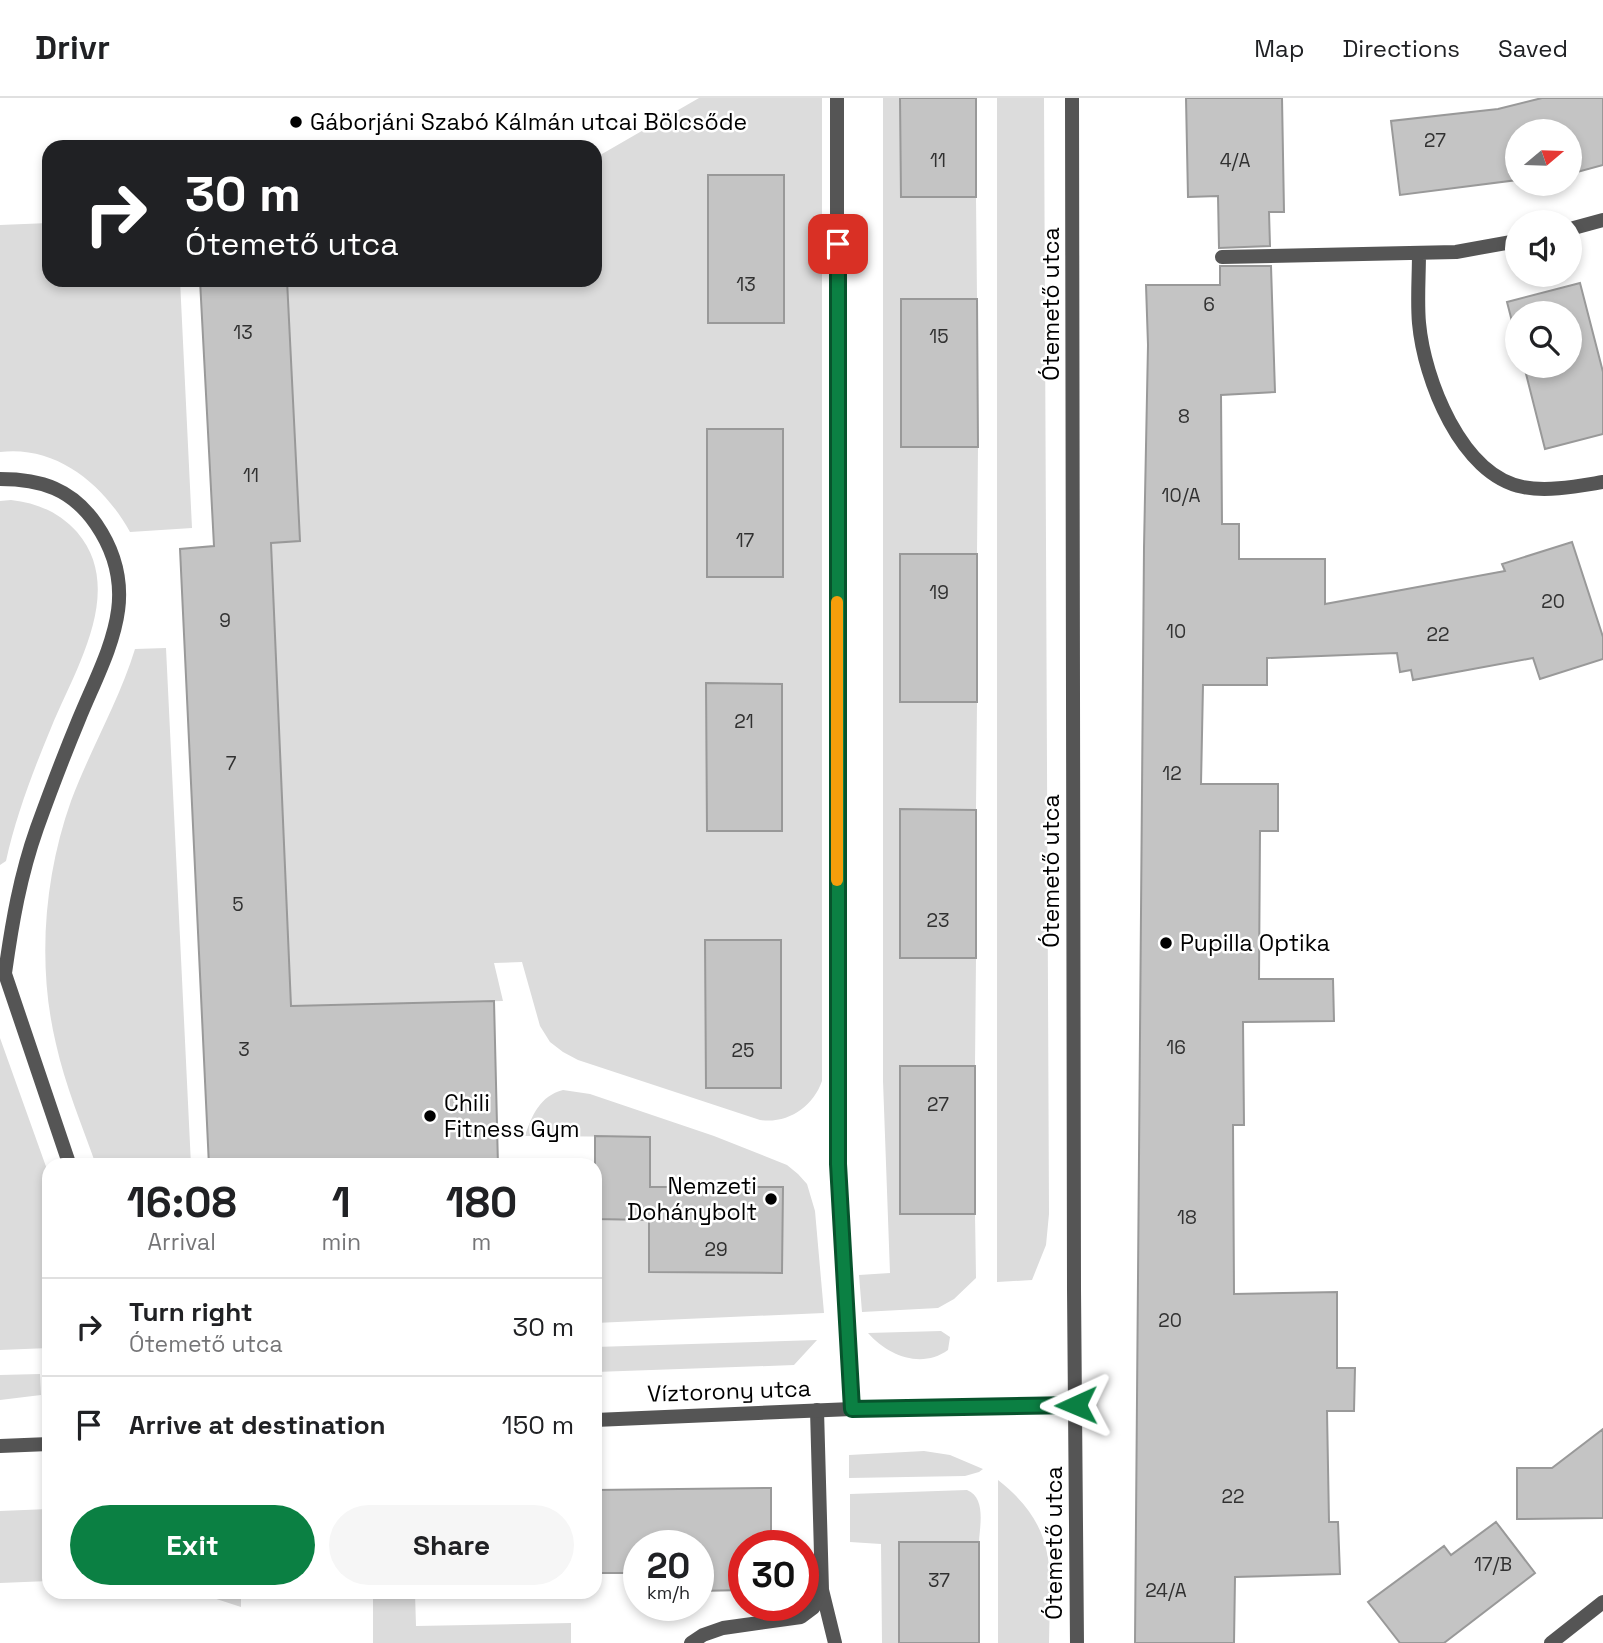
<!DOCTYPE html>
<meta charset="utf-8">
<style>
body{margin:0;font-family:"Space Grotesk",sans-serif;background:#f6f6f6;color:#202124;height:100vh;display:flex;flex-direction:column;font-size:26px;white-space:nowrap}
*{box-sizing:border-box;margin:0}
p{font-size:23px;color:#757577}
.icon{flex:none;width:38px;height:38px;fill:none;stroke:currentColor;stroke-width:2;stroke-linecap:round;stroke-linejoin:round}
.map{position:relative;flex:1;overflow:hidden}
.sheet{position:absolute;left:42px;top:1060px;width:560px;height:441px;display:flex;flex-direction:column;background:#fff;border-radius:21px;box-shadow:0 4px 10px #0003}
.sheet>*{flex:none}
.hud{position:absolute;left:42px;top:42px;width:560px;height:147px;border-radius:21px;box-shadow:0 4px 10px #0003;background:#202124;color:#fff;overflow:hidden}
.needle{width:46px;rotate:71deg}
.fabs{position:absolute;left:1505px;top:21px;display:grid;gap:14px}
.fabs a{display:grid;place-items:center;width:77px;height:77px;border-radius:50%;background:#fff;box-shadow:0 4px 10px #0003;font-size:35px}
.speed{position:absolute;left:623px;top:1432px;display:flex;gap:14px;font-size:35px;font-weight:700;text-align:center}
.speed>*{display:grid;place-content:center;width:91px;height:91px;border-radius:50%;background:#fff;box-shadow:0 4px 10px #0003;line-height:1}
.speed small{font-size:18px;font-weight:400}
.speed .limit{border:10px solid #d22;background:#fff;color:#111}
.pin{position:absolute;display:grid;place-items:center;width:60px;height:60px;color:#fff;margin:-30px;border-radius:14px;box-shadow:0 4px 10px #0006}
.me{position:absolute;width:77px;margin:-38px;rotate:269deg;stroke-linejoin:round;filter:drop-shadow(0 0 5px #0008)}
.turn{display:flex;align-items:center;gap:24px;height:147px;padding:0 28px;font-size:32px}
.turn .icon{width:91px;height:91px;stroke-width:2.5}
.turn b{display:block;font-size:49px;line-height:60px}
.eta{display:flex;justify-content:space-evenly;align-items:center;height:119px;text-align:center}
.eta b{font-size:42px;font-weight:600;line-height:49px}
.button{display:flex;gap:14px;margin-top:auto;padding:14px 28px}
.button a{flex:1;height:80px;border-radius:42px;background:#0b8043;color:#fff;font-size:28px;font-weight:600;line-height:80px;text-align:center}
.button a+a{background:#f6f6f6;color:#202124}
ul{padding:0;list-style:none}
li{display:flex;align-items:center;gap:21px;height:98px;padding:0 28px;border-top:2px solid #e0e0e0}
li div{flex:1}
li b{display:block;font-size:26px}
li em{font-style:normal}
header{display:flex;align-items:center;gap:42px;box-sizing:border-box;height:98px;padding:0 35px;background:#fff;border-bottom:2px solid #e0e0e0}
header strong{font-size:33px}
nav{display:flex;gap:38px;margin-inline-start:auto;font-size:24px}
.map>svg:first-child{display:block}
.green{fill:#dcdcdc}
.building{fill:#c4c4c4;stroke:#999;stroke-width:2}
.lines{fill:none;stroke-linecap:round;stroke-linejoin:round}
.service{stroke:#555;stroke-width:14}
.minor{stroke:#555;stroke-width:14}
.route-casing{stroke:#07532c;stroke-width:18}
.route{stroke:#0b8043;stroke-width:12}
.slow{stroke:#f59e0b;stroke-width:12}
.poi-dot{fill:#000;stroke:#fff;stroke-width:2.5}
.labels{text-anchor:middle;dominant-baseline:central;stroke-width:5;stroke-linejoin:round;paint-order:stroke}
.number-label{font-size:19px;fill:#313131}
.poi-label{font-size:23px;fill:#000;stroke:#fff;text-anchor:start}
.street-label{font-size:23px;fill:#000;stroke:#fff}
</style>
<header>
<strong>Drivr</strong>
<nav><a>Map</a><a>Directions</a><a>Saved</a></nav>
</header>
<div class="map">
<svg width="1603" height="1545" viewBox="0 0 1603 1545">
<rect width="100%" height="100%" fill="#fff"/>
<path class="green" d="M699,0h123v983c-9,26 -34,43 -62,39l-182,-60 -15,-8 -13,-10 -10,-16 -18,-64 -28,1 9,38 -147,4 -58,160 -27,-622 29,-2 -13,-261h308v-122z
M883,0h17l1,99h75l1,102h-76v147l77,1 -1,107h-77v148h77l-1,108h-76v148h76l-1,108h-75v148h75l1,64 -22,21 -16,9 -76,4 -3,-37 31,-2 -7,-192z
M997,0h47l5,1116 -3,31 -14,35 -35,2z
M49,125v57h131l12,248 -62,4c-26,-47 -73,-87 -130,-80v-227z
M11,402c26,3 48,12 66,32 50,58 -3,139 -26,196 -18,43 -35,88 -45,133l-6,4v-364z
M166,550l25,517h-95c-14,-40 -31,-80 -40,-121 -19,-79 -12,-167 15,-243 19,-51 48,-100 64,-152z
M0,940l49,137v173l-49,2z
M563,992l27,4 124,42 73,29 11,9 9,10 8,27 9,102 -229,10v-104l54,1 1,52 131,1 1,-85 -132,-1v-50l-125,-1c7,-21 15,-40 38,-46z
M941,1233l9,6 -2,13c-26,19 -60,6 -80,-17z
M817,1242l-23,25 -199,7v-25z
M40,1276l1,21 -41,5v-25z
M924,1353l26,4 33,14 -4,3 -14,4 -116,2v-23z
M998,1382c62,49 52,92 51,163h-51z
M967,1392c19,8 13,34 12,52h-80v101h-17l-1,-99 -31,-2v-48z
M49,1411v72l-49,2v-72z
M198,1495h43v14z
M373,1495h42l1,33 155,-3v20h-198z"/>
<path class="building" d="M900,0h76v99h-75z
M1186,0h96l2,114h-15l1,34 -51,2 -1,-52 -30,1z
M1542,0h61v67l-33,9v-43h-53v49l-117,15 -9,-74 107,-12z
M708,77h76v148h-76z
M1220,168h51l4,126 -54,3 1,129h17v35h86v45l180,-33 -3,-7 70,-22 31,95v22l-63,20 -7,-21 -120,22 -2,-10 -11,2 -3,-19 -130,5v27h-64l-2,99h77v47h-18l-1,148h74l1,42 -91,1 1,103h-11l1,169 103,-2v76h18l-1,43h-27l2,111h9l2,52 -105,3 -1,66h-99l9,-1095 4,-203 -2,-60h74z
M200,182h87l13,261 -29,2 20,463 203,-5 4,165h-289l-29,-617 34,-3z
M1580,185l23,89v62l-58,15 -21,-83h46v-53h-53v28l-10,-39z
M901,201h76l1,148h-77z
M707,331h76v148h-76z
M900,456h77v148h-77z
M706,585l76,1v147h-75z
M900,711l76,1v148h-76z
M705,842h76v148h-75z
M900,968h75v148h-75z
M595,1038l55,1v50h133l-1,86 -133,-1v-52l-54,-1z
M1603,1331v89l-86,1v-51h35z
M771,1390v57h-27v45l-46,1v-46h-59v28h-44v-83z
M1496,1424l39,51 -91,70h-44l-32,-41 76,-56 7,9z
M899,1444h80v101h-80z"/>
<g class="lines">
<path class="service" d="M837,0v1066l15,245
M0,381c41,0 72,10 96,45 48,70 11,127 -17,195 -15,36 -29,73 -42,109 -17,48 -25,95 -32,145
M2,867l68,201
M817,1312l5,180 13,53
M691,1545l12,-8 20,-7 78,-11 12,-9 9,-18"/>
<path class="minor" d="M1072,0l2,1192 3,353
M1570,131l33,-9
M1419,155c0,23 -2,48 0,70 5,56 42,152 104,164 25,5 55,-1 80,-5
M1222,159l234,-5 61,-11
M595,1322l257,-11 224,-4
M0,1348l49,-2
M1551,1545l52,-41"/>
</g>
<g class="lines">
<defs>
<path id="route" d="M838,146v920l14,245 224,-4"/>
</defs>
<use href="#route" class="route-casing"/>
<use href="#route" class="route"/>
<path class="slow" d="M837,504v278"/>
</g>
<g class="poi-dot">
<circle cx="296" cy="24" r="7"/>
<circle cx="1166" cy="845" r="7"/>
<circle cx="430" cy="1018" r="7"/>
<circle cx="771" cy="1101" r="7"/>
</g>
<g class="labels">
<g class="number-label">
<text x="1435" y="42">27</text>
<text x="938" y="62">11</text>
<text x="1235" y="62">4/A</text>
<text x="746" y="186">13</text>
<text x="1209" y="206">6</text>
<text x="243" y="234">13</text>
<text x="939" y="238">15</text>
<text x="1184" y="318">8</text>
<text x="251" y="377">11</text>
<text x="1181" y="397">10/A</text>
<text x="745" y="442">17</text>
<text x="939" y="494">19</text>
<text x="1553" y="503">20</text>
<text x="225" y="522">9</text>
<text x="1176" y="533">10</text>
<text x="1438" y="536">22</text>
<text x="744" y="623">21</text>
<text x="231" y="665">7</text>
<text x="1172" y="675">12</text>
<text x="238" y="806">5</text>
<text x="938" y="822">23</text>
<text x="1176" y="949">16</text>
<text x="244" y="951">3</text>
<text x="743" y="952">25</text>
<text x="938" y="1006">27</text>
<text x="1187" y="1119">18</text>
<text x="716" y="1151">29</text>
<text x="1170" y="1222">20</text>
<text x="1233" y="1398">22</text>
<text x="1493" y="1466">17/B</text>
<text x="939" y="1482">37</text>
<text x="1166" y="1492">24/A</text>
</g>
<g class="poi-label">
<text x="310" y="24">Gáborjáni Szabó Kálmán utcai Bölcsőde</text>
<text x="1180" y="845">Pupilla Optika</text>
<text x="444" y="1005">Chili<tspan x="444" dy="26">Fitness Gym</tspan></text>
<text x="757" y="1088" text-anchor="end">Nemzeti<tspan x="757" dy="26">Dohánybolt</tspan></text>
</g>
<g class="street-label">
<text transform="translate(1051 206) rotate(-90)">Ótemető utca</text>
<text transform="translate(1051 773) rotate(-90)">Ótemető utca</text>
<text transform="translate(729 1293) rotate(-2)">Víztorony utca</text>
<text transform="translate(1054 1445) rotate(-90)">Ótemető utca</text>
</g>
</g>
</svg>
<div class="fabs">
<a><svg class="needle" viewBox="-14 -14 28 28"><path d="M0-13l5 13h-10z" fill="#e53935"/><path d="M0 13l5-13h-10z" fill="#757577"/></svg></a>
<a><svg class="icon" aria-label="sound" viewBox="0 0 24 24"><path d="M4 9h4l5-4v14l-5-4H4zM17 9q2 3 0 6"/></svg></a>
<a><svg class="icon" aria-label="search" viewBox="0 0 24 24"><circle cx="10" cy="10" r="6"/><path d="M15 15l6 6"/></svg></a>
</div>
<div class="speed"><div>20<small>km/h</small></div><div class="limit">30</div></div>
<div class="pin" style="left:838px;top:146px;background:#d93025"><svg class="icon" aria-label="arrive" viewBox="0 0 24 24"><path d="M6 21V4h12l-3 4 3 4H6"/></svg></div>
<svg class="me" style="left:1076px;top:1307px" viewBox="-20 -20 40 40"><path d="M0-17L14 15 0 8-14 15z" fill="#0b8043" stroke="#fff" stroke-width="4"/></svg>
<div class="hud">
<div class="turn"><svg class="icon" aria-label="right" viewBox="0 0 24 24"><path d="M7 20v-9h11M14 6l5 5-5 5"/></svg><div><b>30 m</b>Ótemető utca</div></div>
</div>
<section class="sheet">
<div class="eta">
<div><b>16:08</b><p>Arrival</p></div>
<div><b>1</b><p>min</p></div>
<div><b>180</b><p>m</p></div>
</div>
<ul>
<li><svg class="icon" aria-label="right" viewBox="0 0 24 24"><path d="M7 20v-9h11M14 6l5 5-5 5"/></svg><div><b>Turn right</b><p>Ótemető utca</p></div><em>30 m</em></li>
<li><svg class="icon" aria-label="arrive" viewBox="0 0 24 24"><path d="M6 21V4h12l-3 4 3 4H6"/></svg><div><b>Arrive at destination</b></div><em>150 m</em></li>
</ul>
<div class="button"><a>Exit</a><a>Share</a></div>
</section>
</div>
